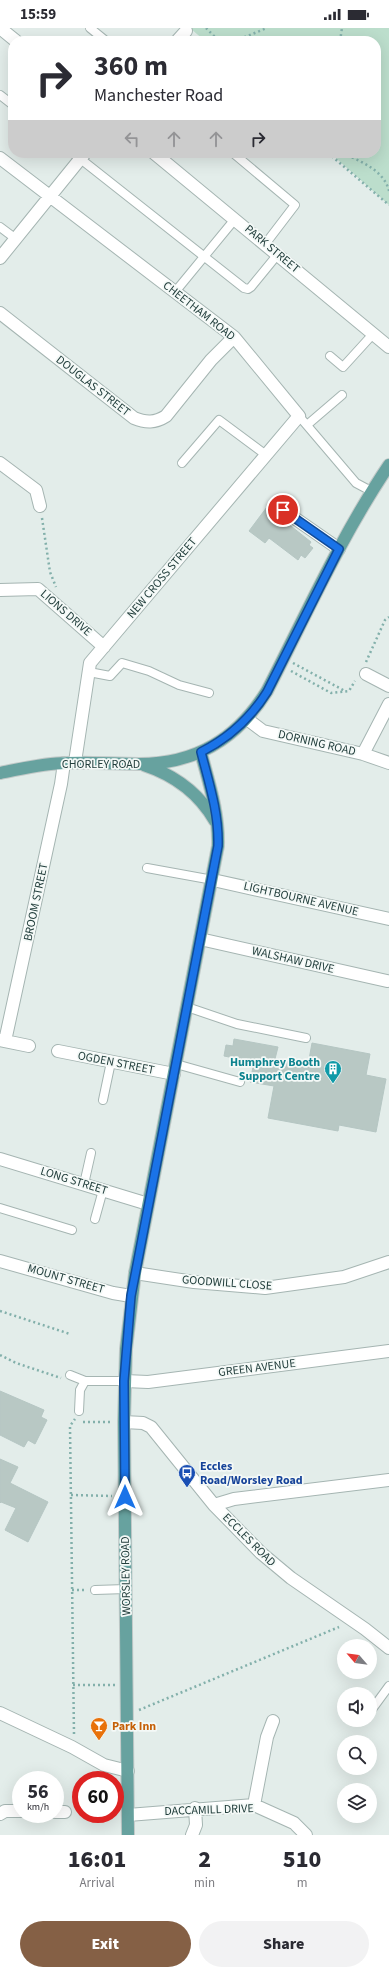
<!DOCTYPE html>
<style>
body{margin:0;font-family:"Source Sans 3",sans-serif;background:#f2f2f3;color:#2b2b33;height:100vh;display:flex;flex-direction:column;font-size:15px;white-space:nowrap}
*{box-sizing:border-box;margin:0}
p{font-size:13px;color:#7c7c81}
.icon{flex:none;width:22px;height:22px;fill:none;stroke:currentColor;stroke-width:2;stroke-linecap:round;stroke-linejoin:round}
.map{position:relative;height:1807px;overflow:hidden}
.sheet{display:flex;flex-direction:column;background:#fff;flex:1}
.sheet>*{flex:none}
.guide{position:absolute;left:8px;top:8px;width:373px;height:122px;border-radius:16px;box-shadow:0 4px 16px #0002;background:#fff;color:#2b2b33;overflow:hidden}
.needle{width:26px;rotate:298deg}
.tools{position:absolute;left:337px;top:1611px;display:grid;gap:8px}
.tools a{display:grid;place-items:center;width:40px;height:40px;border-radius:50%;background:#fff;box-shadow:0 4px 16px #0002;font-size:20px}
.speed{position:absolute;left:12px;top:1743px;display:flex;gap:8px;font-size:20px;font-weight:700;text-align:center}
.speed>*{display:grid;place-content:center;width:52px;height:52px;border-radius:50%;background:#fff;box-shadow:0 4px 16px #0002;line-height:1}
.speed small{font-size:10px;font-weight:400}
.speed .limit{border:6px solid #d22;background:#fff;color:#111}
.pin{position:absolute;display:grid;place-items:center;width:34px;height:34px;color:#fff;margin:-17px;border:2px solid #fff;border-radius:50%;box-shadow:0 1px 4px #0007}
.me{position:absolute;width:44px;margin:-22px;rotate:0deg;stroke-linejoin:round;filter:drop-shadow(0 0 3px #0008)}
.turn{display:flex;align-items:center;gap:14px;height:84px;padding:0 20px;font-size:18px}
.turn .icon{width:52px;height:52px;stroke-width:2.5}
.turn b{display:block;font-size:28px;line-height:34px}
.lanes{display:flex;align-items:center;height:38px;padding:0 20px;background:#0003;justify-content:center;gap:20px;direction:ltr}
.lanes .off{opacity:.35}
.eta{display:flex;justify-content:space-evenly;align-items:center;height:68px;text-align:center}
.eta b{font-size:24px;font-weight:800;line-height:28px}
.primary-button{display:flex;gap:8px;margin-top:auto;padding:8px 20px}
.primary-button a{flex:1;height:46px;border-radius:24px;background:#856045;color:#fff;font-size:16px;font-weight:800;line-height:46px;text-align:center}
.primary-button a+a{background:#f2f2f3;color:#2b2b33}
.status{display:flex;justify-content:space-between;align-items:center;height:28px;padding:0 20px;background:#fff;direction:ltr}
.status svg{height:11px;fill:currentColor}
.map>svg:first-child{display:block}
.green{fill:#bcdecc}
.building{fill:#b8c8c4;stroke:#b5c6c3}
.lines{fill:none;stroke-linecap:round;stroke-linejoin:round}
.lane-casing{stroke:#a5b5b2;stroke-width:10}
.street-casing{stroke:#a5b5b2;stroke-width:14}
.primary-casing{stroke:#c1c9c8;stroke-width:14}
.path{stroke:#83b0ab;stroke-width:2.5;stroke-dasharray:2 3;stroke-linecap:butt}
.lane{stroke:#fff;stroke-width:8}
.street{stroke:#fff;stroke-width:12}
.primary{stroke:#67a29f;stroke-width:12}
.route-casing{stroke:#114b97;stroke-width:10}
.route{stroke:#1a73e8;stroke-width:7}
.labels{text-anchor:middle;dominant-baseline:central;stroke-width:3.5;stroke-linejoin:round;paint-order:stroke}
.street-label{font-size:12px;fill:#223e3c;stroke:#f4f9f7}
.culture-label{font-size:12px;font-weight:bold;fill:#0d838f;stroke:#f4f9f7;text-anchor:end}
.transit-label{font-size:12px;font-weight:bold;fill:#164399;stroke:#f4f9f7;text-anchor:start}
.food-label{font-size:12px;font-weight:bold;fill:#c56008;stroke:#f4f9f7;text-anchor:start}
</style>
<div class="status"><b>15:59</b><svg viewBox="0 0 49 12"><path d="M0 12V9h3v3zM5 12V6h3v6zM10 12V3h3v9zM15 12V0h3v12zM26 1h20v11H26zM47 4h2v5h-2z"/></svg></div>
<div class="map">
<svg width="389" height="1807" viewBox="0 0 389 1807">
<rect width="100%" height="100%" fill="#e3edea"/>
<path class="green" d="M190,0h199v177l-59,-52h46v-112h-171z"/>
<path class="building" d="M267,479l44,35 -2,3 4,3 -8,10 -4,-3 -3,5 -29,-22 -4,5 -16,-12z
M234,1011l44,8 -3,12 33,6 4,-22 58,11 -4,21 20,4 -10,53 -37,-7 -1,6 -70,-13 6,-32 -24,-4 4,-20 -30,-6 2,-11 7,1z
M0,1363l44,19 -3,7 6,3 -12,24 -7,-4 -4,7 -24,-12z
M0,1431l18,8 -8,16 38,19 -20,40 -23,-12 11,-22 -15,-6 -1,1z"/>
<g class="lines">
<defs>
<path id="lane" d="M90,0l16,13
M0,67l13,10
M73,125l171,135 4,1 3,-2 27,-33
M233,125l62,52 -29,38
M0,199l16,12
M175,264l60,-73
M330,328l13,11 30,-33
M299,388l57,67 15,8
M307,397l35,-30
M182,435l37,-43 47,35
M89,644l21,4 12,-13 27,8 30,14 30,8
M147,840l66,12
M187,979l50,17 69,14
M176,1036l64,18
M103,1072l8,-38
M84,1156l7,-31
M0,1180l72,22
M95,1191l8,-29
M70,1347l15,6h40
M79,1383l1,-21 5,-9
M95,1562l31,-1
M370,1684l19,-26"/>
<path id="street" d="M0,0l16,13
M177,13l9,-10
M154,125l235,194
M0,130l234,179 65,79 -209,247 -15,99
M0,230l85,-105
M0,285l134,105c12,5 21,5 32,-2l45,-56 23,-23
M0,435l36,27 4,16
M283,482l56,39
M0,562l38,-1 66,58
M366,646l23,12
M247,691l16,12 100,23 26,9
M363,726l26,-50
M213,852l176,39
M200,911l187,42
M0,1012l29,6
M5,1013l56,-257 3,-21
M58,1023l116,23
M0,1131l148,45
M0,1233l113,32 18,3
M135,1245l59,9 71,6 79,-11 45,-15
M125,1353l23,1 241,-31
M124,1394l19,1 8,4 63,78 47,48 30,25 74,51 24,19
M214,1477l20,-6 155,-19
M0,1685l72,34 32,18 24,6
M254,1777l13,-68 6,-16
M55,1784h10
M0,1786l5,-3h16
M128,1787l126,-10 40,18 12,12
M192,1807l4,-10 -1,-17"/>
<path id="primary" d="M144,737c30,10 55,28 71,56
M0,745c21,-4 44,-10 66,-10 24,-1 49,1 73,1 57,0 98,-25 128,-73 39,-76 74,-155 122,-226
M128,1807l-4,-413 2,-73 9,-76 83,-427c1,-33 -9,-63 -17,-93"/>
</defs>
<use href="#lane" class="lane-casing"/>
<use href="#street" class="street-casing"/>
<use href="#primary" class="primary-casing"/>
<path class="path" d="M206,0l13,13
M235,13l32,-13
M340,13l2,-13
M328,125l61,52
M343,125c18,9 41,17 46,38
M42,490l8,54 6,15
M366,634l19,-42 4,-3
M293,635l52,28
M291,643l40,22 18,-2 6,-10
M0,1283l70,23
M0,1327l16,8 45,15
M83,1394h29
M71,1467l41,1
M72,1562h14
M73,1657h42
M139,1682l200,-83
M74,1706l-4,-308 5,-7"/>
<use href="#lane" class="lane"/>
<use href="#street" class="street"/>
<use href="#primary" class="primary"/>
</g>
<g class="lines">
<defs>
<path id="route" d="M125,1469l-1,-116 7,-85 87,-450c1,-33 -9,-63 -17,-94 28,-14 49,-33 66,-60l72,-143 -56,-39"/>
</defs>
<use href="#route" class="route-casing"/>
<use href="#route" class="route"/>
</g>
<defs>
<symbol id="building-pin" viewBox="-11 -11 22 30"><path d="M0 17L-7.5 6A9.5 9.5 0 1 1 7.5 6Z" fill="#0f9aa8" stroke="#f4f9f7"/><path d="M-4-6H4V6H1V3H-1V6H-4ZM-2.5-4.3h1.7v1.8h-1.7ZM.8-4.3h1.7v1.8H.8ZM-2.5-1h1.7V.8h-1.7ZM.8-1h1.7V.8H.8Z" fill="#fff"/></symbol>
<symbol id="bus-pin" viewBox="-11 -11 22 30"><path d="M0 17L-7.5 6A9.5 9.5 0 1 1 7.5 6Z" fill="#1a4fb4" stroke="#f4f9f7"/><path d="M-5-6H5V4H4V6H2V4H-2V6H-4V4H-5ZM-3.5-4V0h7V-4ZM-3.5 1.2v1.5H-2V1.2ZM2 1.2v1.5H3.5V1.2Z" fill="#fff"/></symbol>
<symbol id="bar-pin" viewBox="-11 -11 22 30"><path d="M0 17L-7.5 6A9.5 9.5 0 1 1 7.5 6Z" fill="#e8710a" stroke="#f4f9f7"/><path d="M-6-5H6L.8 .8V4.5H3.5V6h-7V4.5H-.8V.8Z" fill="#fff"/></symbol>
</defs>
<g fill-rule="evenodd">
<use href="#building-pin" x="323" y="1031" width="20" height="27"/>
<use href="#bus-pin" x="177" y="1435" width="20" height="27"/>
<use href="#bar-pin" x="89" y="1688" width="20" height="27"/>
</g>
<g class="labels">
<g class="street-label">
<text transform="translate(272 221) rotate(40)">PARK STREET</text>
<text transform="translate(199 283) rotate(38)">CHEETHAM ROAD</text>
<text transform="translate(93 358) rotate(38)">DOUGLAS STREET</text>
<text transform="translate(162 550) rotate(-50)">NEW CROSS STREET</text>
<text transform="translate(66 585) rotate(41)">LIONS DRIVE</text>
<text transform="translate(317 715) rotate(13)">DORNING ROAD</text>
<text x="101" y="736">CHORLEY ROAD</text>
<text transform="translate(301 871) rotate(13)">LIGHTBOURNE AVENUE</text>
<text transform="translate(36 874) rotate(-78)">BROOM STREET</text>
<text transform="translate(293 932) rotate(13)">WALSHAW DRIVE</text>
<text transform="translate(116 1035) rotate(11)">OGDEN STREET</text>
<text transform="translate(74 1153) rotate(17)">LONG STREET</text>
<text transform="translate(66 1251) rotate(16)">MOUNT STREET</text>
<text transform="translate(227 1255) rotate(4)">GOODWILL CLOSE</text>
<text transform="translate(257 1340) rotate(-7)">GREEN AVENUE</text>
<text transform="translate(249 1512) rotate(45)">ECCLES ROAD</text>
<text transform="translate(126 1548) rotate(-91)">WORSLEY ROAD</text>
<text transform="translate(209 1782) rotate(-2)">DACCAMILL DRIVE</text>
</g>
<g class="culture-label">
<text x="320" y="1034">Humphrey Booth<tspan x="320" dy="14">Support Centre</tspan></text>
</g>
<g class="transit-label">
<text x="200" y="1438">Eccles<tspan x="200" dy="14">Road/Worsley Road</tspan></text>
</g>
<g class="food-label">
<text x="112" y="1698">Park Inn</text>
</g>
</g>
</svg>
<div class="tools">
<a><svg class="needle" viewBox="-14 -14 28 28"><path d="M0-13l5 13h-10z" fill="#e53935"/><path d="M0 13l5-13h-10z" fill="#7c7c81"/></svg></a>
<a><svg class="icon" aria-label="sound" viewBox="0 0 24 24"><path d="M4 9h4l5-4v14l-5-4H4zM17 9q2 3 0 6"/></svg></a>
<a><svg class="icon" aria-label="search" viewBox="0 0 24 24"><circle cx="10" cy="10" r="6"/><path d="M15 15l6 6"/></svg></a>
<a><svg class="icon" aria-label="layers" viewBox="0 0 24 24"><path d="M12 4l9 5-9 5-9-5zM3 14l9 5 9-5"/></svg></a>
</div>
<div class="speed"><div>56<small>km/h</small></div><div class="limit">60</div></div>
<div class="pin" style="left:283px;top:482px;background:#d93025"><svg class="icon" aria-label="arrive" viewBox="0 0 24 24"><path d="M6 21V4h12l-3 4 3 4H6"/></svg></div>
<svg class="me" style="left:125px;top:1469px" viewBox="-20 -20 40 40"><path d="M0-17L14 15 0 8-14 15z" fill="#1a73e8" stroke="#fff" stroke-width="4"/></svg>
<div class="guide">
<div class="turn"><svg class="icon" aria-label="right" viewBox="0 0 24 24"><path d="M7 20v-9h11M14 6l5 5-5 5"/></svg><div><b>360 m</b>Manchester Road</div></div>
<div class="lanes"><svg class="icon off" aria-label="left" viewBox="0 0 24 24"><path d="M17 20v-9H6M10 6l-5 5 5 5"/></svg><svg class="icon off" aria-label="ahead" viewBox="0 0 24 24"><path d="M12 20V5M6 11l6-6 6 6"/></svg><svg class="icon off" aria-label="ahead" viewBox="0 0 24 24"><path d="M12 20V5M6 11l6-6 6 6"/></svg><svg class="icon" aria-label="right" viewBox="0 0 24 24"><path d="M7 20v-9h11M14 6l5 5-5 5"/></svg></div>
</div>
</div>
<section class="sheet">
<div class="eta">
<div><b>16:01</b><p>Arrival</p></div>
<div><b>2</b><p>min</p></div>
<div><b>510</b><p>m</p></div>
</div>
<div class="primary-button"><a>Exit</a><a>Share</a></div>
</section>
